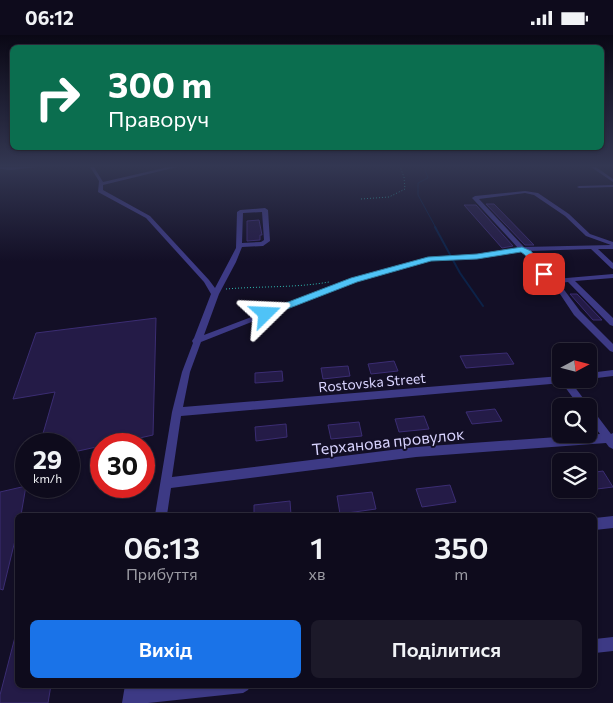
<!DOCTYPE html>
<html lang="uk">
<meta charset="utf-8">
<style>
body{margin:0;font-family:Commissioner,sans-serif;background:#1c1929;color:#f1f3f6;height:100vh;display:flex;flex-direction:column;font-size:19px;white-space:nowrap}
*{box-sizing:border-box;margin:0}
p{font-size:16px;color:#9b9ba3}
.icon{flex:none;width:28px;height:28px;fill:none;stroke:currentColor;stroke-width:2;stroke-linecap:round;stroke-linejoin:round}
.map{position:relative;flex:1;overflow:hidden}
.drawer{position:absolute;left:15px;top:478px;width:582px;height:175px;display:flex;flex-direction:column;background:#0e0b1c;border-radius:8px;box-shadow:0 1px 4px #0004,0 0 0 1px #2e2b3b}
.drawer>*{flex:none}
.guide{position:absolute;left:10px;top:10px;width:594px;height:105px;border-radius:8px;box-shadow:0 1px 4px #0004,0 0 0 1px #2e2b3b;background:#0b6e4f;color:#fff;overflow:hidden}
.needle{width:32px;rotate:83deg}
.fabs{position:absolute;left:552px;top:308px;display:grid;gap:10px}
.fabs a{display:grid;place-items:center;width:45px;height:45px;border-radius:8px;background:#0e0b1c;box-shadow:0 1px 4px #0004,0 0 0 1px #2e2b3b;font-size:25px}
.speed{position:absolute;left:15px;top:398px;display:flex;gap:10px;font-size:25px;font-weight:700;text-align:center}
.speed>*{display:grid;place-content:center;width:65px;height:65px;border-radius:50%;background:#0e0b1c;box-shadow:0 1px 4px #0004,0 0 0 1px #2e2b3b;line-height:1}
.speed small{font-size:12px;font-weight:400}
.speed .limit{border:8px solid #d22;background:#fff;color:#111}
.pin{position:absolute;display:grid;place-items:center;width:42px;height:42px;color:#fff;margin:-21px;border-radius:10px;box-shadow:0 2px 8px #0006}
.me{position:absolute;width:55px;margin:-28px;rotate:69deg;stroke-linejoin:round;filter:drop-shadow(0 0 4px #0008)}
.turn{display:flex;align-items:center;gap:18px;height:105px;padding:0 15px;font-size:22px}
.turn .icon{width:65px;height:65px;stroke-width:2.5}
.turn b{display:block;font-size:35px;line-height:42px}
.eta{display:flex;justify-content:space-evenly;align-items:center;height:85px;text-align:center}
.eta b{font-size:30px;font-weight:600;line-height:35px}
.button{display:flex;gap:10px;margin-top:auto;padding:10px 15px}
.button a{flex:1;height:58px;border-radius:8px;background:#1a73e8;color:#fff;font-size:20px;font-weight:600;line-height:58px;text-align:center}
.button a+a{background:#1c1929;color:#f1f3f6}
.status{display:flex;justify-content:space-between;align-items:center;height:35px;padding:0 25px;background:#0e0b1c;direction:ltr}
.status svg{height:14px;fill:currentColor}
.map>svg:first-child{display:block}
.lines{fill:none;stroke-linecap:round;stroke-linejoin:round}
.stream-far1{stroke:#0c2248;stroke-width:1}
.stream{stroke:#0c2248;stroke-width:2}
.building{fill:#241b47;stroke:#3b2d73}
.path{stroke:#2fb8b0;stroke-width:1;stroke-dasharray:1 2;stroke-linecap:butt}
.minor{fill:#3d3a85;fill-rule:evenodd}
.route{fill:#4fc3f7;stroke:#337fa1}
.labels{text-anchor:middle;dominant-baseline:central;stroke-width:4;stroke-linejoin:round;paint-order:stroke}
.street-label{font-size:14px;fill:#d9d4ff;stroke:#130f26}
.near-street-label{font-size:16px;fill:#d9d4ff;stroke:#130f26}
</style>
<div class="status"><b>06:12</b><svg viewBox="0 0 49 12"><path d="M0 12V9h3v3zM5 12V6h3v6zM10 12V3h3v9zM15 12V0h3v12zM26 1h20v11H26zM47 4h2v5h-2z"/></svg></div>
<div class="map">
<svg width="613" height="668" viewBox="0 0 613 668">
<rect width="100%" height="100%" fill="#130f26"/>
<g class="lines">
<path class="stream-far1" d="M424,132l4,11 -10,5v12l18,33"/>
<path class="stream" d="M435,192l25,46 23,33"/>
</g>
<path class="building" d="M486,169h8l40,41h-9z
M464,170h12l37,41 -11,2z
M259,185l3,15h-2v5l-13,1v-20z
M570,259h7l25,26h-9z
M156,283l-3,117 -40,9h-12v2l-32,7v-9h-29l15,-52 -42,7 23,-66z
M507,318l7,11 -48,4 -6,-12z
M394,326l4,10 -27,3 -3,-10z
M348,331l2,10 -27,3 -2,-11z
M282,336l1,10 -28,2v-10z
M495,374l7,12 -30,3 -6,-12z
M424,381l5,13 -30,3 -4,-13z
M359,387l3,14 -31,3 -3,-14z
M286,389l1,13 -31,4 -1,-14z
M603,436l10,16 -24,3v-17z
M450,450l6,17 -34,5 -6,-18z
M26,451l-5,29h-3v13l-15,62 -3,-1v-97z
M372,457l4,17 -36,5 -3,-18z
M290,466l1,14h-37v-10z
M15,602l3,1v47h33l-3,18h-48v-8z"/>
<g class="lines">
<path class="path" d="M361,164l28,-2 16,-8 -1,-12 -4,-10
M226,254c35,-3 69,-1 103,-7"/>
<path class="minor" d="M0,132h35l-24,3 -11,-1z
M90,132h4l9,15 65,-15h9l-74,18v5l47,26 59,64 6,8 21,-40 1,-36 3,-2 25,-2 3,2 2,31 -7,5 -21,1 -6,15 -17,32 -15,41 148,-56 77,-22 48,-2 41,-7 -45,-49 -1,-1 3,-2 50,-5 13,2 31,21 21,20 23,8v7h-15l15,14v6l-2,-1 -20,-19 -62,2 17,22 9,6 58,-5v4l-38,3 38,37v8l-3,-1 -42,-43 -9,1 21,28 33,33v8l-3,-1 -36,-36 -22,-33 -10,-7 -16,-21 -5,-3 -44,8 -46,1 -75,21 -155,61 -11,30 -7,35 378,-31v3h12l-2,3 18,24h-10l-17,-23 -381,33 -9,61 244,-30 184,-13 -11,-15v-11l3,1 19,25 2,-1v16l-4,-2 -3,-4 -190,14 -245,31 -4,27h-12l17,-103 10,-40 11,-29 -1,-2 2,-3 17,-44 -7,-12 -58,-64 -48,-26 1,-11zM525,158l9,2 31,21 21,20 25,9 -87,2 -45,-48zM262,177l2,28 -3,2 -19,1 1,-30z
M591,132h5l17,12v3z
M613,150v2l-34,1 -2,-1 2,-1z
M613,335v6l-24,3h-2h2v-6z
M613,481v12l-18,2v-12z
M613,602v14l-18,2v-14z
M125,650h16l-1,3 30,-3h81l-3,5 -5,3 -95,10h-26z"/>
</g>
<linearGradient id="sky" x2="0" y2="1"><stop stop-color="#0a0815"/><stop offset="0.58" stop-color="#333752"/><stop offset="1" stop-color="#333752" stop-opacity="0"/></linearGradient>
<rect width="613" height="226" fill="url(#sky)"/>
<path class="route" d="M522,212l9,4 17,23 -1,1h-6l-16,-20 -4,-3 -44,7 -46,2 -74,21 -88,34h-7l-1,-2 1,-2 89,-34 77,-21 49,-3z"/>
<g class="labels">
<g class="street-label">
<text transform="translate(372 347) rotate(-5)">Rostovska Street</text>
</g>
<g class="near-street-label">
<text transform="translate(388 406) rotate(-6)">Терханова провулок</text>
</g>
</g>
</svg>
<div class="fabs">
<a><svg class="needle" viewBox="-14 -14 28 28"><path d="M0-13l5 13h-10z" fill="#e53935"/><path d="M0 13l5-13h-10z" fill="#9b9ba3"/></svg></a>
<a><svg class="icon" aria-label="search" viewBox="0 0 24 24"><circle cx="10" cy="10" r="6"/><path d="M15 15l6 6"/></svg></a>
<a><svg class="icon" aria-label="layers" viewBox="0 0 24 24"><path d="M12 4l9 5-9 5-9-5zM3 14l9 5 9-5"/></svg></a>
</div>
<div class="speed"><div>29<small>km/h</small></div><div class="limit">30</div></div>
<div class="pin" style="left:544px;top:239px;background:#d93025"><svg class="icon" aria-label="arrive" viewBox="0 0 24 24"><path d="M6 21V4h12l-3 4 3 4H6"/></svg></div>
<svg class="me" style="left:266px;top:279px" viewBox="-20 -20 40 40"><path d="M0-17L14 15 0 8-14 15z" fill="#4fc3f7" stroke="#fff" stroke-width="4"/></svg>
<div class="guide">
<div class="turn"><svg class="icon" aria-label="right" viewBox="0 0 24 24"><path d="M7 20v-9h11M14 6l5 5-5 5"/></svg><div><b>300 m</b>Праворуч</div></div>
</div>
<section class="drawer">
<div class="eta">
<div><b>06:13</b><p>Прибуття</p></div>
<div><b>1</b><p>хв</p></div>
<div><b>350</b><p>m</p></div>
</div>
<div class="button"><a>Вихід</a><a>Поділитися</a></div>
</section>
</div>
